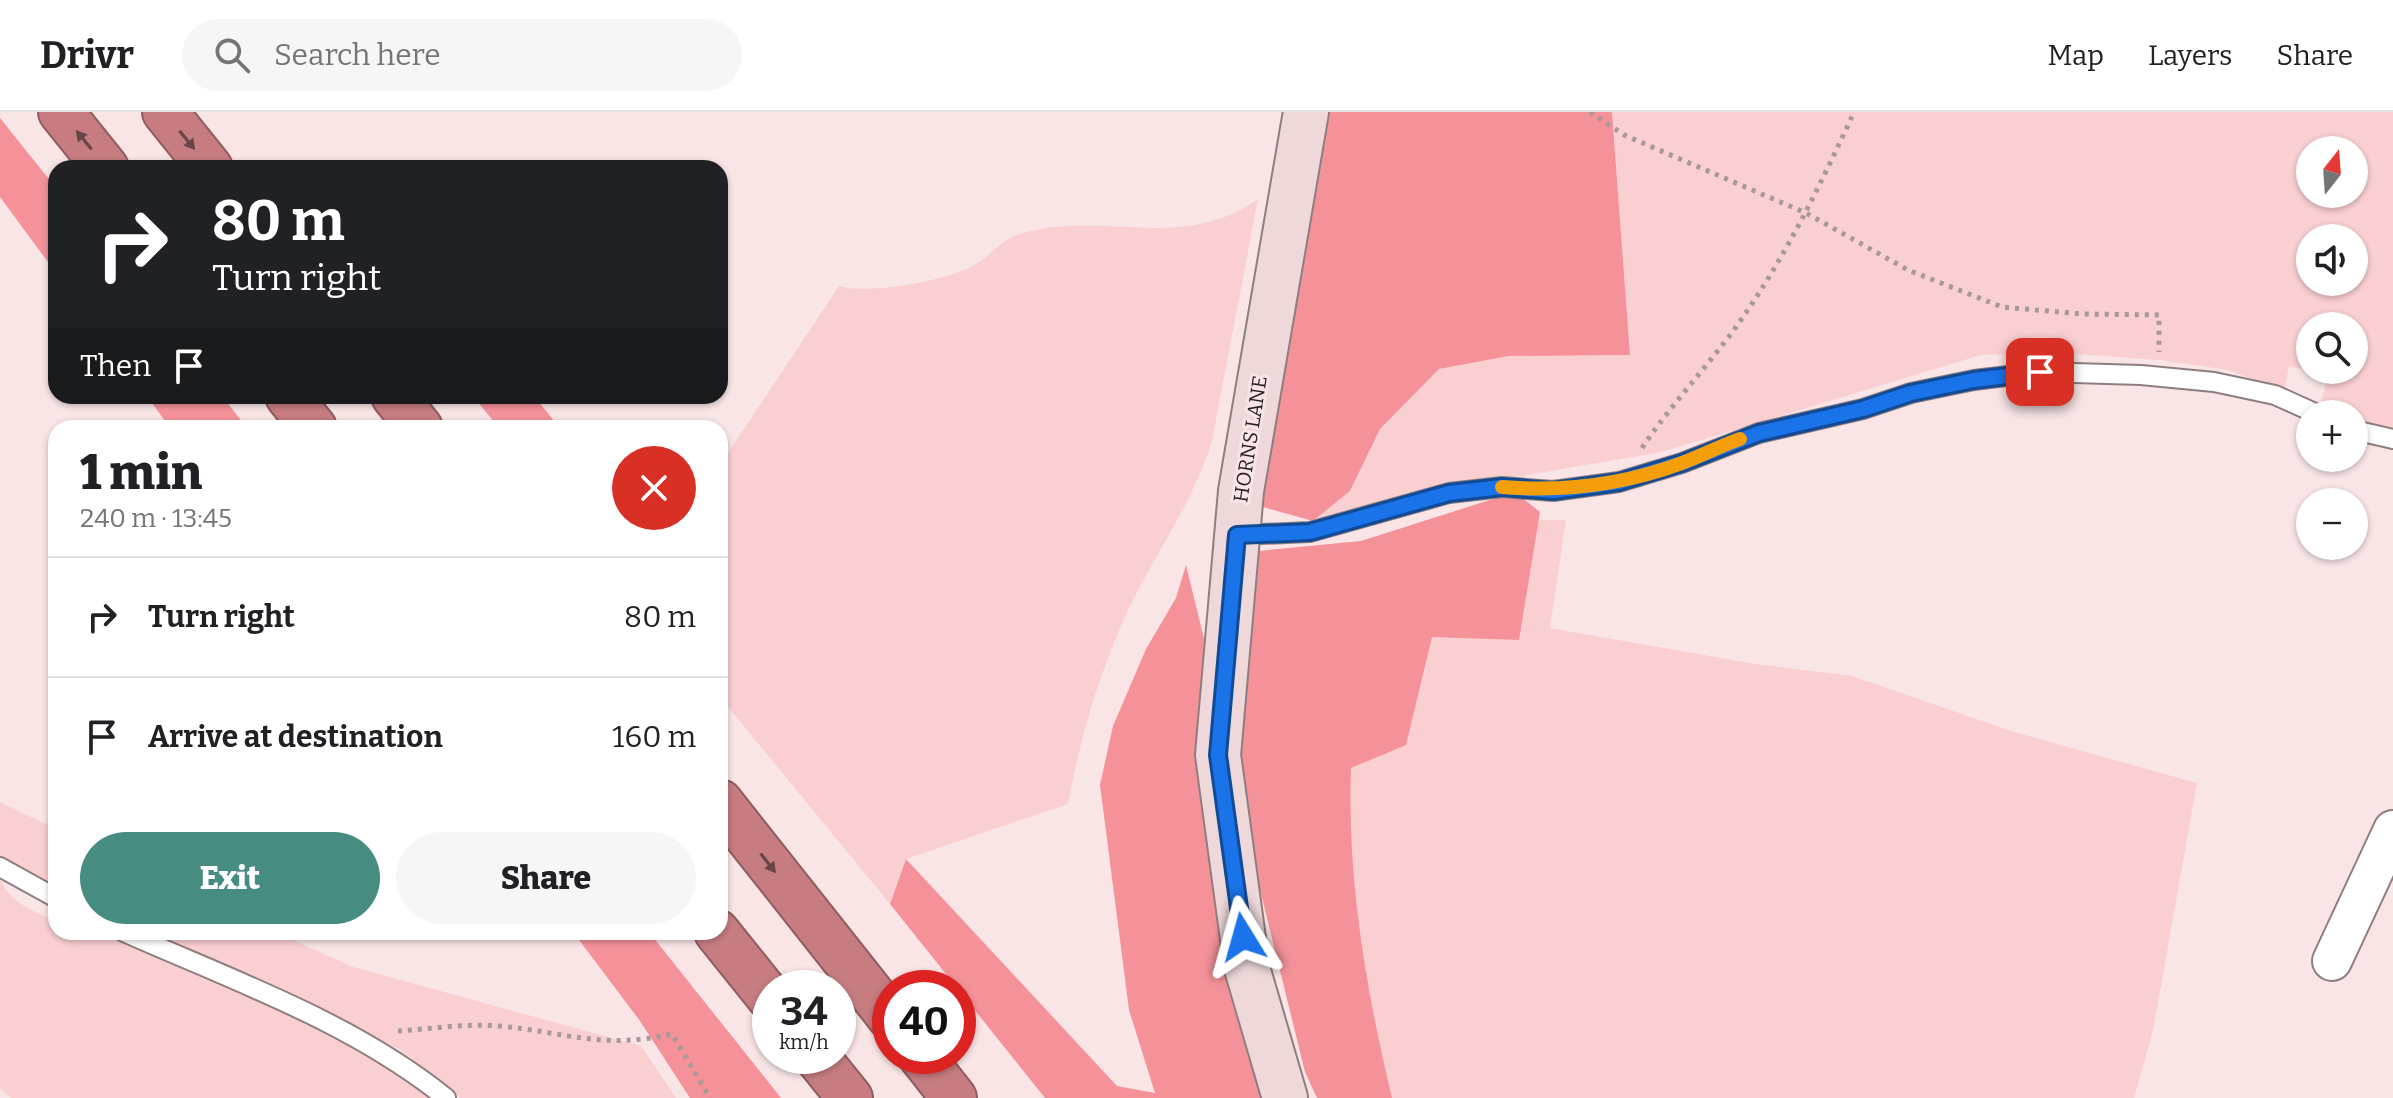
<!DOCTYPE html>
<meta charset="utf-8">
<style>
body{margin:0;font-family:Bitter,serif;background:#f6f6f6;color:#202124;height:100vh;display:flex;flex-direction:column;font-size:30px;white-space:nowrap}
*{box-sizing:border-box;margin:0}
p{font-size:26px;color:#757577}
.icon{flex:none;width:44px;height:44px;fill:none;stroke:currentColor;stroke-width:2;stroke-linecap:round;stroke-linejoin:round}
.map{position:relative;flex:1;overflow:hidden}
.side{position:absolute;left:48px;top:308px;width:680px;height:520px;display:flex;flex-direction:column;background:#fff;border-radius:24px;box-shadow:0 2px 6px #0004}
.side>*{flex:none}
.top-card{position:absolute;left:48px;top:48px;width:680px;height:244px;border-radius:24px;box-shadow:0 2px 6px #0004;background:#202124;color:#fff;overflow:hidden}
.needle{width:52px;rotate:17deg}
.buttons{position:absolute;left:2296px;top:24px;display:grid;gap:16px}
.buttons a{display:grid;place-items:center;width:72px;height:72px;border-radius:50%;background:#fff;box-shadow:0 2px 6px #0004;font-size:40px}
.speed{position:absolute;left:752px;top:858px;display:flex;gap:16px;font-size:40px;font-weight:700;text-align:center}
.speed>*{display:grid;place-content:center;width:104px;height:104px;border-radius:50%;background:#fff;box-shadow:0 2px 6px #0004;line-height:1}
.speed small{font-size:20px;font-weight:400}
.speed .limit{border:12px solid #d22;background:#fff;color:#111}
.pin{position:absolute;display:grid;place-items:center;width:68px;height:68px;color:#fff;margin:-34px;border-radius:16px;box-shadow:0 4px 12px #0006}
.me{position:absolute;width:88px;margin:-44px;rotate:352deg;stroke-linejoin:round;filter:drop-shadow(0 0 6px #0008)}
.turn{display:flex;align-items:center;gap:28px;height:168px;padding:0 32px;font-size:36px}
.turn .icon{width:104px;height:104px;stroke-width:2.5}
.turn b{display:block;font-size:56px;line-height:68px}
.then{display:flex;align-items:center;height:76px;padding:0 32px;background:#0003;gap:16px;font-size:30px}
.round{display:grid;place-items:center;flex:none;width:84px;height:84px;border-radius:42px;background:#f6f6f6}
.overview{display:flex;align-items:center;justify-content:space-between;height:136px;padding:0 32px}
h1{font-size:48px;font-weight:800;line-height:60px}
.action{display:flex;gap:16px;margin-top:auto;padding:16px 32px}
.action a{flex:1;height:92px;border-radius:48px;background:#478c80;color:#fff;font-size:32px;font-weight:800;line-height:92px;text-align:center}
.action a+a{background:#f6f6f6;color:#202124}
ul{padding:0;list-style:none}
li{display:flex;align-items:center;gap:24px;height:120px;padding:0 32px;border-top:2px solid #e0e0e0}
li div{flex:1}
li b{display:block;font-size:30px}
li em{font-style:normal}
header{display:flex;align-items:center;gap:48px;box-sizing:border-box;height:112px;padding:0 40px;background:#fff;border-bottom:2px solid #e0e0e0}
header strong{font-size:38px}
nav{display:flex;gap:44px;margin-inline-start:auto;font-size:28px}
.search{width:560px;height:72px;background:#f6f6f6;display:flex;align-items:center;gap:20px;box-sizing:border-box;padding:0 28px;border-radius:44px;color:#757577;font-size:30px}
.map>svg:first-child{display:block}
.green{fill:#facfd1;fill-rule:evenodd}
.forest{fill:#f59299}
.lines{fill:none;stroke-linecap:round;stroke-linejoin:round}
.lane-casing{stroke:#8f7e7e;stroke-width:22}
.street-casing{stroke:#8f7e7e;stroke-width:42}
.secondary-casing{stroke:#8f7e7e;stroke-width:48}
.highway-casing{stroke:#8f5c5f;stroke-width:48}
.path{stroke:#a79899;stroke-width:5;stroke-dasharray:4 6;stroke-linecap:butt}
.lane{stroke:#fff;stroke-width:18}
.street{stroke:#fff;stroke-width:38}
.secondary{stroke:#eed8d9;stroke-width:44}
.highway{stroke:#c67c80;stroke-width:44}
.oneway{fill:#674548}
.route-casing{stroke:#114b97;stroke-width:20}
.route{stroke:#1a73e8;stroke-width:14}
.slow{stroke:#f59e0b;stroke-width:14}
.labels{text-anchor:middle;dominant-baseline:central;stroke-width:6;stroke-linejoin:round;paint-order:stroke}
.street-label{font-size:20px;fill:#282122;stroke:#f9e5e6}
</style>
<header>
<strong>Drivr</strong>
<div class="search"><svg class="icon" aria-label="search" viewBox="0 0 24 24"><circle cx="10" cy="10" r="6"/><path d="M15 15l6 6"/></svg>Search here</div>
<nav><a>Map</a><a>Layers</a><a>Share</a></nav>
</header>
<div class="map">
<svg width="2393" height="986" viewBox="0 0 2393 986">
<rect width="100%" height="100%" fill="#f9e5e6"/>
<path class="green" d="M1612,0h781v316l-39,-8v-6h-16l-17,-7 6,-33 -38,-8 -5,25 -56,-21 -69,-10 -108,-8 -70,3 -319,97 -194,33 -86,23 -69,13 37,-30 30,-62 59,-60 70,-13 121,-1zM2310,38h44v44h-44zM2310,126h44v44h-44zM2310,214h44v44h-44z
M1258,87l-46,242c-19,63 -60,116 -87,176 -27,60 -45,122 -57,187l-162,55 -16,45 -170,-207v-232l119,-179c29,9 104,-5 132,-19 24,-13 26,-27 56,-35 81,-20 156,20 231,-33z
M1500,408h66l-16,108 205,36 97,12 162,56 183,51 -44,248 -19,67h-763l-113,-540z
M0,690l56,27v57l-56,-31z
M0,767c9,22 33,34 56,41v12h54l257,118 67,48h-423l-11,-10z
M152,820h123l78,35 288,79 35,52h-216l-59,-48z"/>
<path class="forest" d="M1325,0h287l18,243 -121,1 -70,13 -59,60 -30,62 -37,30 -54,-15z
M0,6l56,70v85l-56,-76z
M147,284h75l25,32h-77z
M473,284h61l26,32h-61z
M1515,380l25,20 -21,128 -87,-3 -26,108 -55,23c-4,112 15,221 41,330h-75l-12,-26 -64,-259 -5,-175 12,-86 113,-11z
M1186,453l22,90 1,197 39,204 19,42h-222l-155,-194 16,-45 211,227 38,7 -26,-83 -29,-225 13,-59 33,-77 30,-51z
M573,820h76l132,166h-91l-50,-77z"/>
<g class="lines">
<defs>
<path id="lane" d="M2354,318l39,9
M1237,423l73,-3 139,-39 53,-6 51,4 66,-9 63,-19 77,-30 104,-24 48,-16 63,-13 66,-8 101,3 73,7 61,13 42,19
M0,755l56,31
M124,820c110,49 228,90 322,166"/>
<path id="street" d="M2332,849l61,-131"/>
<path id="secondary" d="M1285,986l-38,-130 -29,-213 23,-264 65,-379"/>
<path id="highway" d="M61,0l45,56
M165,0l45,56
M288,284l26,32
M394,284l26,32
M720,690l170,215
M717,820l53,66
M816,944l34,42
M921,944l33,42"/>
</defs>
<use href="#lane" class="lane-casing"/>
<use href="#street" class="street-casing"/>
<use href="#secondary" class="secondary-casing"/>
<use href="#highway" class="highway-casing"/>
<path class="path" d="M1590,0l34,23 182,78 102,57 94,37 80,7 77,1v37
M1642,336c29,-43 64,-80 94,-121 48,-67 84,-141 118,-215
M398,919c33,-2 68,-8 101,-5 67,6 102,24 173,8l38,64"/>
<use href="#lane" class="lane"/>
<use href="#street" class="street"/>
<use href="#secondary" class="secondary"/>
<use href="#highway" class="highway"/>
</g>
<defs><path id="oneway-solid" d="M-6-.8H1V-3.2L6.5 0L1 3.2V.8H-6Z" transform="scale(2)"/></defs>
<g class="oneway">
<use href="#oneway-solid" transform="translate(84 28) rotate(-129)"/>
<use href="#oneway-solid" transform="translate(187 28) rotate(51)"/>
<use href="#oneway-solid" transform="translate(768 751) rotate(52)"/>
</g>
<g class="lines">
<defs>
<path id="route" d="M1243,825l-25,-182 19,-220 73,-3 139,-39 53,-6 51,4 66,-9 63,-19 77,-30 104,-24 48,-16 63,-13 66,-8"/>
</defs>
<use href="#route" class="route-casing"/>
<use href="#route" class="route"/>
<path class="slow" d="M1502,375c62,5 121,-2 180,-24 19,-7 38,-17 58,-24"/>
</g>
<g class="labels">
<g class="street-label">
<text transform="translate(1250 327) rotate(-81)">HORNS LANE</text>
</g>
</g>
</svg>
<div class="buttons">
<a><svg class="needle" viewBox="-14 -14 28 28"><path d="M0-13l5 13h-10z" fill="#e53935"/><path d="M0 13l5-13h-10z" fill="#757577"/></svg></a>
<a><svg class="icon" aria-label="sound" viewBox="0 0 24 24"><path d="M4 9h4l5-4v14l-5-4H4zM17 9q2 3 0 6"/></svg></a>
<a><svg class="icon" aria-label="search" viewBox="0 0 24 24"><circle cx="10" cy="10" r="6"/><path d="M15 15l6 6"/></svg></a>
<a>+</a>
<a>−</a>
</div>
<div class="speed"><div>34<small>km/h</small></div><div class="limit">40</div></div>
<div class="pin" style="left:2040px;top:260px;background:#d93025"><svg class="icon" aria-label="arrive" viewBox="0 0 24 24"><path d="M6 21V4h12l-3 4 3 4H6"/></svg></div>
<svg class="me" style="left:1243px;top:825px" viewBox="-20 -20 40 40"><path d="M0-17L14 15 0 8-14 15z" fill="#1a73e8" stroke="#fff" stroke-width="4"/></svg>
<div class="top-card">
<div class="turn"><svg class="icon" aria-label="right" viewBox="0 0 24 24"><path d="M7 20v-9h11M14 6l5 5-5 5"/></svg><div><b>80 m</b>Turn right</div></div>
<div class="then">Then<svg class="icon" aria-label="arrive" viewBox="0 0 24 24"><path d="M6 21V4h12l-3 4 3 4H6"/></svg></div>
</div>
<section class="side">
<div class="overview"><div><h1>1 min</h1><p>240 m · 13:45</p></div><a class="round" style="background:#d93025;color:#fff"><svg class="icon" aria-label="close" viewBox="0 0 24 24"><path d="M6 6l12 12M18 6L6 18"/></svg></a></div>
<ul>
<li><svg class="icon" aria-label="right" viewBox="0 0 24 24"><path d="M7 20v-9h11M14 6l5 5-5 5"/></svg><div><b>Turn right</b></div><em>80 m</em></li>
<li><svg class="icon" aria-label="arrive" viewBox="0 0 24 24"><path d="M6 21V4h12l-3 4 3 4H6"/></svg><div><b>Arrive at destination</b></div><em>160 m</em></li>
</ul>
<div class="action"><a>Exit</a><a>Share</a></div>
</section>
</div>
